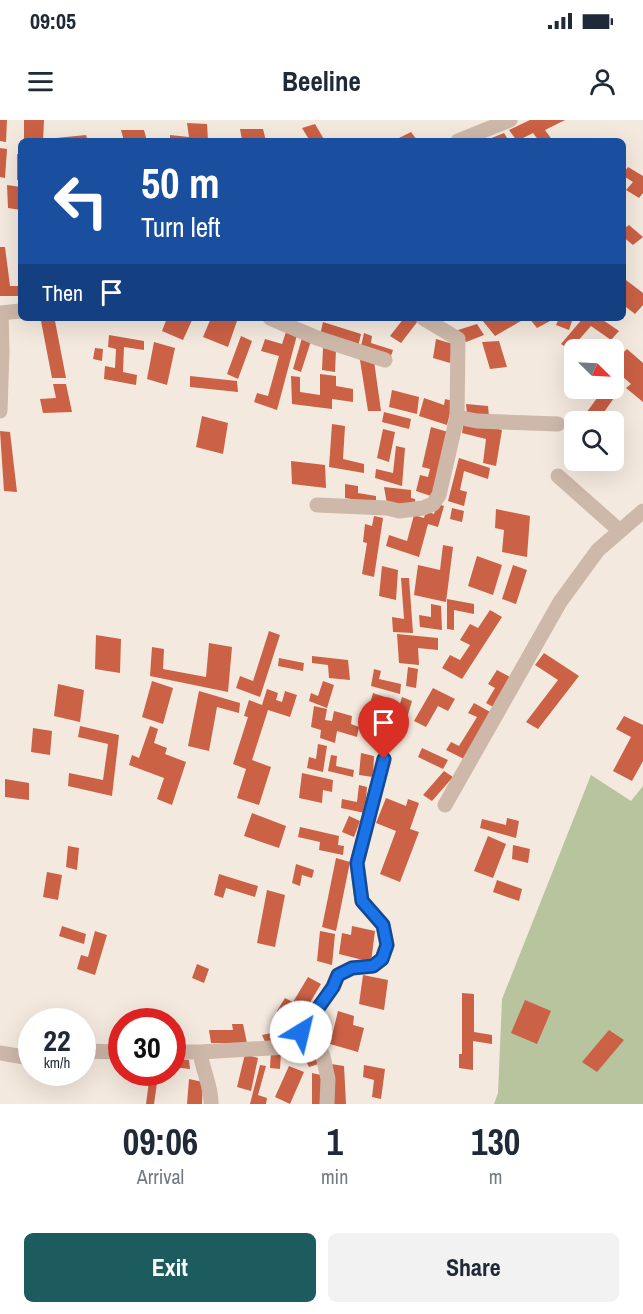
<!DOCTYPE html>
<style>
body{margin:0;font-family:"Archivo Narrow",sans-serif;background:#f2f2f3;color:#1f2937;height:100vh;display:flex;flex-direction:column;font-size:22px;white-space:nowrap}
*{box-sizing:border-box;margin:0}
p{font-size:20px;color:#747a83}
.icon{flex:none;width:33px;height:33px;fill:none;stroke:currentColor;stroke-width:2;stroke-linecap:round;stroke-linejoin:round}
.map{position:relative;height:984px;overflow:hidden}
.sheet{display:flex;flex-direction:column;background:#fff;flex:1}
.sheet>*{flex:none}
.hud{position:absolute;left:18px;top:18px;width:608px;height:183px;border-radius:9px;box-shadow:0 6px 24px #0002;background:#1a4fa0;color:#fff;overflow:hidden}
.needle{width:39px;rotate:114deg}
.tools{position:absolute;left:564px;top:219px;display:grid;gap:12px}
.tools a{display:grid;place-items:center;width:60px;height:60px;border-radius:9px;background:#fff;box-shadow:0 6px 24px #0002;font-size:30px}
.speed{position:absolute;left:18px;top:888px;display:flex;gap:12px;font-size:30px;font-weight:700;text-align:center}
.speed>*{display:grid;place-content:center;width:78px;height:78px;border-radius:50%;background:#fff;box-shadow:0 6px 24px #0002;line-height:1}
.speed small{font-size:15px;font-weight:400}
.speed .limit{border:9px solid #d22;background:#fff;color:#111}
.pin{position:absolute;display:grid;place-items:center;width:51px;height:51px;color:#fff;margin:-62px -26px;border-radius:50% 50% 50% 0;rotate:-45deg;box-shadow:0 0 6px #0007}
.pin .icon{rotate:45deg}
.me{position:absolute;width:66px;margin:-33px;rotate:36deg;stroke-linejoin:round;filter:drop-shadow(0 0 4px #0008)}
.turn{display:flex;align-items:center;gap:21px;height:126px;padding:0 24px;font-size:27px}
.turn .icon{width:78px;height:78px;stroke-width:2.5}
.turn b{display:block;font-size:42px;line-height:51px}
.then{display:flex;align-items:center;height:57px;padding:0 24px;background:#0003;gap:12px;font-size:22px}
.eta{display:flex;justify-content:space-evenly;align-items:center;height:102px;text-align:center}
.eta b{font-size:36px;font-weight:700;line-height:42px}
.primary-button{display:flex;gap:12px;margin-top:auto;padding:12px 24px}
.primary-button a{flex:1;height:69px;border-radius:9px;background:#1d5c5e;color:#fff;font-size:24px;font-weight:700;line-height:69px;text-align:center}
.primary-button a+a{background:#f2f2f3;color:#1f2937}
.status{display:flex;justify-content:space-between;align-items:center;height:42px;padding:0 30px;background:#fff;direction:ltr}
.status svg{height:16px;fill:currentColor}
header{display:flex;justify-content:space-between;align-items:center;height:78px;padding:0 24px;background:#fff;font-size:27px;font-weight:700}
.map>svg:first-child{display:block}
.green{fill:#b8c49d}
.building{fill:#cb6145}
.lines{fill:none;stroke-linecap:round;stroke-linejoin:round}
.minor{stroke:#cdb8a9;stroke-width:15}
.route-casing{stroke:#114b97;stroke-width:15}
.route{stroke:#1a73e8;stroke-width:10}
</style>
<div class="status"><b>09:05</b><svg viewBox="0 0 49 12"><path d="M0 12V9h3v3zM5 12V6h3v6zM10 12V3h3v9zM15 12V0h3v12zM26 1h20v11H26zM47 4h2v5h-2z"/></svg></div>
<header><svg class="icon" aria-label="menu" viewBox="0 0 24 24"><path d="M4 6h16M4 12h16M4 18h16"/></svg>Beeline<svg class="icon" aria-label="person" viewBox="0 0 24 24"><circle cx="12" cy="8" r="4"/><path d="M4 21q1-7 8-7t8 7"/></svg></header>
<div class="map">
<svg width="643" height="984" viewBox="0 0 643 984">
<rect width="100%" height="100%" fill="#f4e9de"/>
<path class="green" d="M591,655l40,26 12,-15v318h-149l4,-11 4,-94z"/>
<path class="building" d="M0,0h7l-1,22 -6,-1z
M24,0h20l-1,21h-19z
M530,0h35l-20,10 8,11h-14l-6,-8 -16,8 -8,-11z
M187,3l20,1 1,17h-38v-6l19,2z
M315,4l10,17h-15l-8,-13z
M240,9h23l3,12 -24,-1z
M121,10h23l3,11h-23z
M411,12l6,8 -24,1z
M504,13l5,8h-25z
M86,15l2,6h-31l-1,-3z
M0,28l7,1 -2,29 -5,-1z
M17,34h4v26h-4z
M628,47l15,9v17l-4,5 -13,-8 7,-8 -11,-7z
M7,65l14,2v23l-13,-2z
M629,105l14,12 -10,8 -11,-9v-6z
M0,127h5l5,39h11v10h-21z
M622,157l21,16v12l-8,9 -13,-10z
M167,198h26l-10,22 -21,-9z
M211,198h18l8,3 -9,26 -25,-10z
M404,198h9l5,3 -17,22 -11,-7z
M486,198h40l-31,18 -13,-16z
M529,198h21l2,2 -15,8z
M559,198h14l-4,12 -13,-5z
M583,198h17l19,13 -8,9 -20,-14 -21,24 -9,-6z
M41,201h14l11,57h-14z
M323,202l38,12 -3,13 -38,-12z
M477,204l7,11 -18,7 -8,-12z
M286,212l11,3 -20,75 -23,-8 3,-9 11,3 11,-40 -18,-5 4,-12 17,5z
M364,213l8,3 -1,7 22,7 -2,6 -30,-10z
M109,215l35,6v9l-20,-3 -1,25 14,3 -1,10 -32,-6 1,-13 10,2 1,-19 -8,-2z
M241,216l11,5 -14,38 -11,-5z
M302,218l9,3 -10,31 -8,-3z
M436,219l17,5 -3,19 -17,-5z
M499,221l8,26 -17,2 -8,-27z
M154,222l21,6 -8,37 -20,-6z
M95,228l8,1 -1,12 -9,-2z
M323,228l13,2 -1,22 -13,-2z
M627,229l16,14v39l-17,-14 5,-4 -17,-15v-8z
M360,240l14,1 7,50h-13z
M320,254l16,2v10l17,3v13l-21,-3v10l-40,-5 -1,-28 9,1v15l20,3z
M190,256l47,5 1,11 -48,-5z
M53,264h13l6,28 -29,1 -3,-14 16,-1z
M614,264l7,4 -24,34 -16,-2 19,-26 -9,-6h23z
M392,270l27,7 -2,17 -28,-7z
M424,278l20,7 1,-6 8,2 -6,24 -28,-9z
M466,284l22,2 1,10 -22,-2z
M384,292l27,7 -2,10 -27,-7z
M202,296l26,7 -5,31 -27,-7z
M464,300l38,10 -6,36 -13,-3 3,-24 -24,-6z
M332,304l13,2 -2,33 21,5v9l-35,-6z
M431,307l17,5 -14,65 -18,-6 4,-16 8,2 2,-8 -8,-2z
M383,309l12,3 -6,30 -12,-4z
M0,311l10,1 7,60 -13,-1z
M396,326l9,2 -3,38 -27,-8 1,-9 17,4z
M459,338l31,10 -2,11 -24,-8 -4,19 7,2 -3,14 -16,-5z
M291,341l34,4 1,23 -34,-4z
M345,364l13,2v7l18,3v7l-31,-5z
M384,367l27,3v8l4,1 1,8 -29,-3z
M437,384l7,2 -6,21 -10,-3 -9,33 -33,-11 3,-11 18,6 7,-26 10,3 2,-7 8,3z
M452,388l12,3 -2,11 -12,-3z
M496,389l34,7 -3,41 -25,-5 2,-22 -9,-2z
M374,396l9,2 -9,59 -12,-3 5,-31 -4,-1 2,-18 7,2z
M443,425l10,2 -7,55 -32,-7 4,-30 22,5z
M477,436l25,9 -9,30 -25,-9z
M513,445l14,5 -11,34 -14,-5z
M382,446l16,4 -2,30 -17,-4z
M401,458h8l4,55 -20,-1 -1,-15 12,2z
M447,479l27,5v10l-20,-4v20l-7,-1z
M431,484l10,2 1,24 -22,-3 -1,-12 12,2z
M490,490l12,7 -40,62 -20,-11 8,-13 10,5 10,-15 -10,-5 10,-16 8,4z
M269,511l11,4 -20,62 -24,-9 4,-12 13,5z
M397,514l41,4v12l-20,-2 1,17 -20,-2z
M96,515l25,4 -1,34 -25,-4z
M209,523l23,4 -4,45 -78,-16 2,-29 12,2 -1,20 43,8z
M544,533l35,23 -41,53 -12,-7 32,-42 -23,-15z
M312,536l36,4 2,20 -21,-2 -1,-13 -16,-2z
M279,538l25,5 -1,8 -25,-5z
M408,547l10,2 -2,19 -10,-2z
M374,549l7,2 -2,8 22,5 -1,10 -29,-8z
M497,550l15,8 -17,30 -9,-5 9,-15 -7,-4z
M152,561l21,7 -10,36 -21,-7z
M323,561l11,4 -7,23 -18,-7 2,-8 7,3z
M58,564l26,6 -4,32 -26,-6z
M433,568l22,11 -7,12 -10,-5 -12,21 -12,-6z
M267,569l11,4 -2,7 6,2 3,-11 12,4 -7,22 -22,-7 -16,50 19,7 -12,38 -22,-7 9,-29 -13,-5 15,-47 -4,-1 5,-16 13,5z
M199,571l41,12 -1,10 -22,-6 -8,44 -21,-5z
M373,573l18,6 -8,34 -9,-3 5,-20 -10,-3z
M402,577l10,4 -11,37 -10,-4z
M474,583l18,10 -28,46 -18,-9 5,-8 8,4 18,-29 -9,-4z
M314,586l13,3 -2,11 7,1 2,-10 18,5 -1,8 8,3 -2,10 -20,-6 -2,12 -15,-5 1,-8 -10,-3z
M624,596l19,9v36l-11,20 -19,-10 18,-34 -15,-8z
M80,606l39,9 -7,61 -44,-10 1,-13 34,7 5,-36 -30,-7z
M150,606l8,3 -4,14 13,5 -2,6 21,8 -14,43 -15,-6 7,-21 -35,-13 3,-10 7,3z
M33,608l19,3 -2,24 -19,-3z
M318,624l9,2 -4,26 -16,-4 2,-11 7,2z
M422,628l26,12 -5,9 -25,-12z
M361,633l13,3 -1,21 -14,-2z
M331,635l6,1 -1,10 18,4 -1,7 -25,-6z
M444,651l9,6 -21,24 -9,-6z
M302,653l31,7 -1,12 -9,-2 -1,13 -23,-5z
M5,659l24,4v17l-24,-3z
M359,665l8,2 -2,26 -24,-5 1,-9 15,3z
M386,678l20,8 2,-7 11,4 -9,26 9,3 -19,50 -20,-8 16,-43 -20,-8z
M252,693l34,13 -7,22 -35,-12z
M349,696l11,5 -6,16 -12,-5z
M507,698l12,3 -3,17 -36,-10 2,-9 24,6z
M300,707l39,9 -1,9 6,1 -1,9 -24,-5 1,-8 -22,-5z
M488,716l18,8 -13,34 -19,-7z
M513,725l17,4 -2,14 -16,-4z
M68,726l11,2 -2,22 -11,-3z
M336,738l14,4 -14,69 -14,-4z
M296,744l18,6 -2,8 -10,-3 -2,11 -8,-3z
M47,752l15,3 -4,25 -15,-3z
M219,754l39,12 -3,11 -29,-9 -3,10 -9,-3z
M497,760l25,9 -3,12 -26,-9z
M267,770l18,5 -10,52 -18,-4z
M62,806l24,8 -2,10 -25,-8z
M352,806l23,5 -4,31 -32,-8 3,-21 9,2z
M95,811l12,4 -12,40 -18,-6 4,-14 7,2z
M320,811l15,3 -3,31 -15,-4z
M197,844l12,5 -5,14 -12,-5z
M363,855l25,5 -4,30 -25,-6z
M308,857l13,7 -23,39 -21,-12 8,-13 8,4z
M462,873l12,1v38l18,3v9l-19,-3v29l-14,-2v-14h3z
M525,880l26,11 -14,33 -26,-11z
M338,891l16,5 -1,9 11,3 -6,24 -28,-8z
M232,904h11l4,19h-36l-2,-13h24z
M286,910l4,9 -24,5 -4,-9z
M609,910l15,10 -27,32 -15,-10z
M308,916l14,27 -13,4 -14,-27z
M271,931l10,1 -1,17 -10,-1z
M245,934l13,4 -7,33 -14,-4z
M172,938l17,2 1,9 -18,-2z
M331,944l13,2 2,38h-13z
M260,945l6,1 -8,29 9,3 -1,6h-16z
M364,945l21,4 -4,30 -9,-2 2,-17 -11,-3z
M289,946l15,6 -14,32 -15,-7z
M312,953l9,2 1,29h-10z
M189,959l14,3 -1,22h-15z
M149,961l8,2 -3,21h-8z"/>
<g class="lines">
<path class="minor" d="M458,21l52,-21
M0,193l21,-2
M270,198l47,20 68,22
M0,291l2,-60 -1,-38
M457,297l20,4 81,3
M558,356l62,55
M317,385l70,3 12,3 24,-3 10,-4 6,-9 18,-78 1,-78 -35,-21
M445,685l115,-203 38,-52 45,-39
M308,903l15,33 5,23 -1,25
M82,931l40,1
M172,932h28
M0,933l24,4 8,-2
M211,984c1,-16 -9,-35 -11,-52l87,-5 21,-24 25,-36 5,-12 14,-7 21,-2 9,-7 5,-14 -4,-20 -21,-24 -5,-38 27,-104"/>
</g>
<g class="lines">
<defs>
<path id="route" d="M301,912l32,-45 5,-12 14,-7 21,-2 9,-7 5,-14 -4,-20 -21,-24 -5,-38 27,-104"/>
</defs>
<use href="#route" class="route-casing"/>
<use href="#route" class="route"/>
</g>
</svg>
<div class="tools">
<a><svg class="needle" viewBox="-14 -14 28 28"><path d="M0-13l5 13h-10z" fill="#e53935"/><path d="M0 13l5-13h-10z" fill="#747a83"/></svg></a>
<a><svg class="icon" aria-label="search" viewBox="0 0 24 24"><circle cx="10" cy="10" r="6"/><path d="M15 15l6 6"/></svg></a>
</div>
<div class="speed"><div>22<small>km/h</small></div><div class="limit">30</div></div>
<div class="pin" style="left:384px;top:639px;background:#d93025"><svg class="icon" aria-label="arrive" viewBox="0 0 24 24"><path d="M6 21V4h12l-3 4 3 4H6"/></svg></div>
<svg class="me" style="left:301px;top:912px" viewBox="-20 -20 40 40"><circle r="19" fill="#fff"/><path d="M0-13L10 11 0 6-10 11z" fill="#1a73e8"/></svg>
<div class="hud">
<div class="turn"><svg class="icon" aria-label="left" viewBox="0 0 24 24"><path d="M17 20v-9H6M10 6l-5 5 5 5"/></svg><div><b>50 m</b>Turn left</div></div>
<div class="then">Then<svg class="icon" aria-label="arrive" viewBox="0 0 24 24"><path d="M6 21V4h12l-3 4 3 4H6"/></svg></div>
</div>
</div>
<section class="sheet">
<div class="eta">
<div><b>09:06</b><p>Arrival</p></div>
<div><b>1</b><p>min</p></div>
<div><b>130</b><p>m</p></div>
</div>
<div class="primary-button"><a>Exit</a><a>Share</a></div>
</section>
